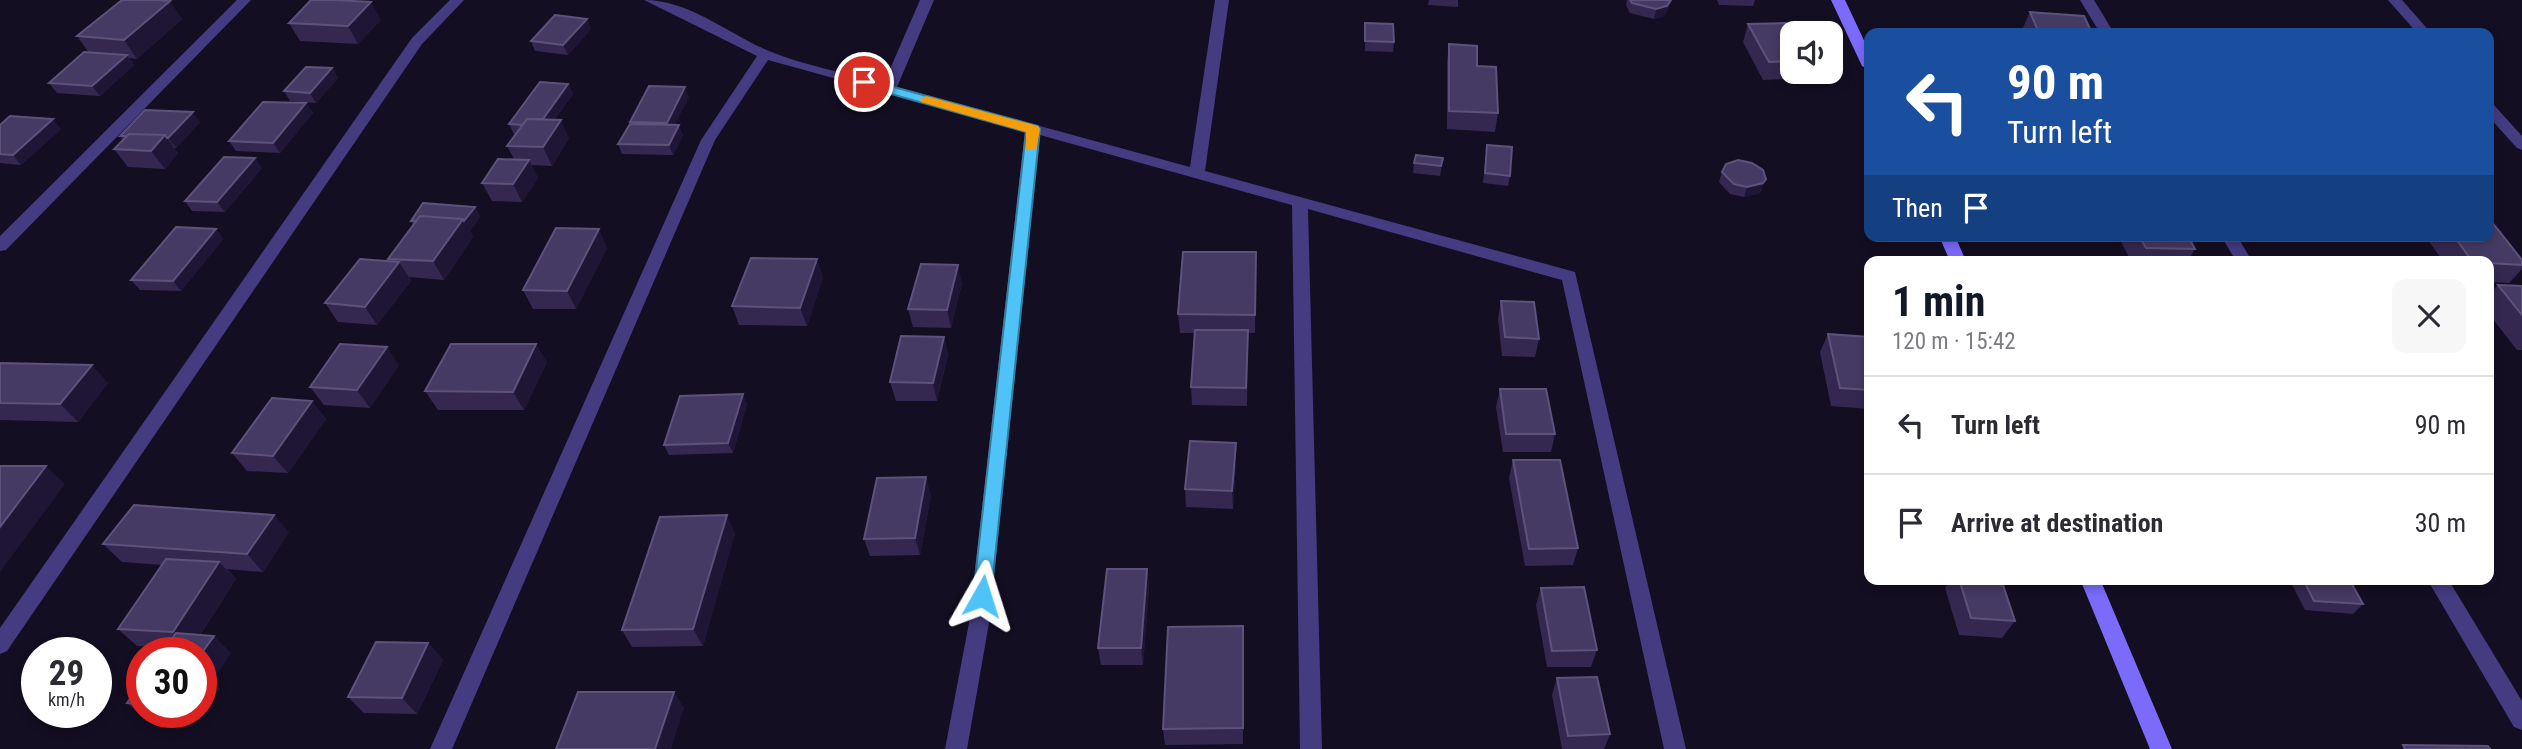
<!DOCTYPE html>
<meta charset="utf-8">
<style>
body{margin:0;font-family:"Roboto Condensed",sans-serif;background:#f7f7f7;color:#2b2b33;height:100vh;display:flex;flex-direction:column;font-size:26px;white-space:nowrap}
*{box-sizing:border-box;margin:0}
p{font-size:23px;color:#7c7c81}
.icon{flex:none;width:38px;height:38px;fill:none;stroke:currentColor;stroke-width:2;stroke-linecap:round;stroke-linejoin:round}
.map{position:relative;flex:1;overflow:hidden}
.side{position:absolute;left:1864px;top:256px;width:630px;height:329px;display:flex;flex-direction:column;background:#fff;border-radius:14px;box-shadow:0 4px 10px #0003}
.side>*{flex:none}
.top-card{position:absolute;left:1864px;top:28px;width:630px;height:214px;border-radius:14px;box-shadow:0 4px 10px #0003;background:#1a4fa0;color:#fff;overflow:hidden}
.fabs{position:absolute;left:1780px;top:21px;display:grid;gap:14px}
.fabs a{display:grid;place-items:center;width:63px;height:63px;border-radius:14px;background:#fff;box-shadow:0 4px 10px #0003;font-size:35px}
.speed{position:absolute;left:21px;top:637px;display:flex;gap:14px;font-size:35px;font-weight:700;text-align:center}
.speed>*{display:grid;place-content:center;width:91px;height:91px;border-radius:50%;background:#fff;box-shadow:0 4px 10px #0003;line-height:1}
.speed small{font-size:18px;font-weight:400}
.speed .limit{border:10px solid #d22;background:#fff;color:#111}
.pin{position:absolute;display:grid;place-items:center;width:60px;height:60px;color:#fff;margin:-30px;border:4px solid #fff;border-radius:50%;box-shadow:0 2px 7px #0007}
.me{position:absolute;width:77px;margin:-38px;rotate:6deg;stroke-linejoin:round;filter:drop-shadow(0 0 5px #0008)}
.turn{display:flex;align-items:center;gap:24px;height:147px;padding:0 28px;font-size:32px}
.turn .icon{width:91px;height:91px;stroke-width:2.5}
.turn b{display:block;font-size:49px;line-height:60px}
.then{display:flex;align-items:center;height:66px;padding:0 28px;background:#0003;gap:14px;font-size:26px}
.round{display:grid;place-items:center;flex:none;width:74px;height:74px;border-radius:14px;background:#f7f7f7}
.headline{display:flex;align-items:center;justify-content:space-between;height:119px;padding:0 28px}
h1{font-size:42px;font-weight:700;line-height:52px;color:#111827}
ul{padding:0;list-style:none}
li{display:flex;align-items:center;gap:21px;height:98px;padding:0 28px;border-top:2px solid #e1e1e2}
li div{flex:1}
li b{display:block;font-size:26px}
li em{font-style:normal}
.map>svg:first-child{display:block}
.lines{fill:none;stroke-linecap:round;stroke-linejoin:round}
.street{fill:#443b80;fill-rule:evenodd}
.secondary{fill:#7c6bfa;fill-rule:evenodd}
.wall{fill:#342850}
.shaded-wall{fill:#1f1636}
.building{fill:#453a63;stroke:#5d527b;stroke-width:2}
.route{fill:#4fc3f7;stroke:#337fa1;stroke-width:2}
.slow{fill:#f59e0b}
</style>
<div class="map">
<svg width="2522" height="749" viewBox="0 0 2522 749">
<rect width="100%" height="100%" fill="#140e22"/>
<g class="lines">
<path class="street" d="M237,0h14l-245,250 -6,1v-15z
M450,0h14l-42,44 -415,607 -7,3v-26l412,-590z
M644,0c46,0 84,34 125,51 36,15 78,22 115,32l36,-83h14l-37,87 293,80 25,-167h14l-24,171 370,101 111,477h-22l-102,-469 -254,-71 14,540h-22l-8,-544 -252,-70 -51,488 -22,126h-22l24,-126 56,-492 -257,-71 -53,80 -263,609h-22l271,-609 56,-84z
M2080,0h14l20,33h-14z
M2388,0h14l29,33h-14z
M2488,103l5,1 29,32v14l-5,-2 -29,-32z
M2221,236h16l15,25h-16z
M2427,579h21l74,122v29l-8,-3z"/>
<path class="secondary" d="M1831,0h14l24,51v19l-7,-4z
M1939,236h16l11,25h-16z
M2080,579h20l72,170h-22z"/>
</g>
<path class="wall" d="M1429,0h29v7l-30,-2z
M1627,0h44l-3,9 -4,7 -10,3 -24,-6 -4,-8z
M1717,0h38l-2,6 -34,-1z
M2030,12l62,21h-69l-1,-3z
M182,19l-45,40 -8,-1 5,7 -34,31 -43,-3 -8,-10 40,-30 -12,-17z
M381,20l-23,24 -58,-3 -11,-18z
M1365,23l29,19 -1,10 -28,-1z
M1748,24l44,9v39h12l-2,6 -39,2 -20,-38z
M591,29l-23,26 -33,-4 -4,-10z
M1449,44l28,22 21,47 -3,19 -48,-3v-67z
M332,68l6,10 -22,25 -26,-2 -6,-10z
M568,84l5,10 -19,26 15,18 -17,28 -21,-1 7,13 -16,24 -30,-1 -10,-18 32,-24 -7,-13 9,-12h-2l-5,-10z
M689,97l-15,28 9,10 -10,20 -51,-1 -4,-10 13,-20 -1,-2z
M306,103l7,10 -33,40 -44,-2 -7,-10z
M200,122l-24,26h-2l4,5 -13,16 -37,-2 -14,-18 9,-9 -3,-4z
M0,125l61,4 -40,36 -21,-2z
M1487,145l23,31 -2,10 -25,-3z
M1443,158l-3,18 -27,-3 1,-10z
M262,168l-37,44 -33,-1 -7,-10z
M1722,172l40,17 -2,4 -16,4 -14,-3 -11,-12z
M475,207l5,10 -10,14 3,6 -29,43 -35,-3 2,4 -34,44 -39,-3 -13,-19 65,-42 -2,-2 25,-34 -2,-4z
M216,229l7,10 -42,52 -41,-1 -9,-10z
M2118,236h70l7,13 -7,12h-57z
M2425,236h63l34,24v9l-13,14 -21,-1v-21h-45z
M607,248l-31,61h-43l-10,-19z
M1256,252l-1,81h-7l-1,73 -55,-1 -1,-18 3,-54h-14l-2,-19z
M823,277l-16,49 -68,-1 -7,-19z
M962,283l-11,45 -38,-1 -5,-18z
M2498,285l24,1v64h-5l-29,-37v-18z
M1501,301l38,38 -4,18 -33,-1 -4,-37z
M1828,334l41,3v72l-38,-3 -11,-54z
M944,337l4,18 -11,46h-41l-6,-19z
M547,362l-23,48h-86l-13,-19z
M0,363l108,20 -30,39 -78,-2z
M399,365l-29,43 -46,-3 -14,-18z
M1500,389l55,45 -4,18h-48l-7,-45z
M312,401l14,18 -38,54 -41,-2 -15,-18z
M747,404l-14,49 -64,2 -5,-10z
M1513,460l65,88 -5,17 -48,1 -16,-88z
M1236,461l-3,48 -47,-2 -1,-18z
M931,495l-11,60 -50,1 -6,-17z
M289,532l-26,40 -36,-3 9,10 -36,56 31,18 -65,-6 -29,-1 -19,-17 45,-64 -41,-3 -19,-18z
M735,533l-32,113 -71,1 -10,-17z
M1147,569l2,18 -6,78h-42l-3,-17z
M1951,579h50l14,42 -13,17 -43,-3 -14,-47z
M2289,579h60l14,25 -10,10 -48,-4z
M1541,588l56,62 -6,17h-44l-11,-62z
M1243,626v118l-78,1 -2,-16z
M428,643l15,17 -26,54 -53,-1 -16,-16z
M1557,678l53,56 -6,15h-42l-10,-54z
M142,681v31h50l-7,10 -39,-3 -19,-16z"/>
<path class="shaded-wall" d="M1671,0l-3,9 -4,7 -10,3 2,-10z
M170,1l12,18 -45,40 -13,-19z
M371,2l10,18 -23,24 -10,-18z
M587,19l4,10 -23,26 -5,-10z
M127,55l7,10 -34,31 -8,-10z
M332,68l6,10 -22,25 -6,-10z
M568,84l5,10 -30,42 -5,-10z
M685,87l4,10 -18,36 -4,-10z
M306,103l7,10 -33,40 -7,-10z
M193,112l7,10 -24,26 -8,-10z
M53,119l8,10 -40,36 -8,-10z
M561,120l8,18 -17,28 -9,-19z
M679,125l4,10 -10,20 -4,-10z
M165,135l13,18 -13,16 -14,-18z
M255,158l7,10 -37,44 -8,-10z
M529,160l9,18 -16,24 -9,-18z
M1766,179l-6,14 -16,4 3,-10z
M475,207l5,10 -10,14 3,6 -29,43 -11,-19 30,-42z
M216,229l7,10 -42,52 -8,-10z
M599,229l8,19 -31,61 -9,-18z
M817,259l6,18 -16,49 -7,-18z
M399,262l12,19 -34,44 -12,-18z
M958,265l4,18 -11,45 -4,-18z
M944,337l4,18 -11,46 -4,-18z
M536,344l11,18 -23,48 -11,-18z
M387,347l12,18 -29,43 -13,-18z
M92,365l16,18 -30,39 -18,-18z
M743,394l4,10 -14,49 -5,-10z
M312,401l14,18 -38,54 -15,-17z
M1236,443v18l-3,48 -1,-18z
M46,466l19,18 -65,88v-45z
M926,477l5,18 -11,60 -5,-17z
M274,515l15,17 -26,40 -16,-18z
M727,515l8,18 -32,113 -10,-17z
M219,562l17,17 -45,69 -18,-16z
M1147,569l2,18 -6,78 -2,-17z
M214,636l17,17 -30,45v-44z
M428,643l15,17 -26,54 -15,-16z
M674,692l10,16 -13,41h-16z
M173,712h19l-7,10z"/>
<path class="building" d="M122,0h34l14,1 -46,39 -47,-4z
M311,0h24l36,2 -23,24 -59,-3z
M1630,0h41l-4,6 -11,3 -24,-6z
M2030,12l54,4 8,17h-53z
M555,15l32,4 -24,26 -32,-4z
M1365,23l28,1 1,18 -29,-1z
M1786,23l7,10 -1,28 -23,1 -21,-38z
M1449,44l28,2v20l19,1 2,46 -49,-2z
M84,52l43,3 -35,31 -43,-3z
M306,67l26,1 -22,25 -26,-2z
M540,82l28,2 -25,35h-16l-5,6 -13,-1z
M649,86l36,1 -18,36 -37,-1z
M263,102l43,1 -33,40 -44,-2z
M145,110l48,2 -25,26h-1l-2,-3 -36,-1 -3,2h-6z
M10,116l43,3 -40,36 -13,-1v-29z
M527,119l34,1 -18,27 -36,-1z
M630,124l49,1 -10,20 -51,-1z
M129,134l36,1 -14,16 -37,-2z
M1487,145l25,2 -2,29 -25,-3z
M1416,155l27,3 -2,8 -27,-3z
M224,157l31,1 -38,44 -32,-1z
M498,159l31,1 -16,24 -31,-1z
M1738,160l14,3 11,7 3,9 -3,4 -16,4 -13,-3 -12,-12 4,-8z
M423,203l52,4 -11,14 -1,-2 -43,-3 -4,5h-5z
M420,216l43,3 -30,42 -45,-2z
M2488,217l34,43v5l-34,-2v-2h-16l-18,-25h34z
M176,227l40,2 -43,52 -42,-1z
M556,228l43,1 -32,62 -44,-1z
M2139,236h49l7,13 -49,-1z
M1183,252h73l-1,63 -77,-1z
M751,258l66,1 -17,49 -68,-2z
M360,259l39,3 -34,45 -40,-4z
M921,264l37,1 -11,45 -39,-1z
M2498,285l24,1v29z
M1501,301l33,1 5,37 -34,-2z
M1195,330h53l-2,58 -55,-1z
M1828,334l41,3v53l-29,-2z
M901,336l43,1 -11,46 -43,-1z
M340,344l47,3 -30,43 -47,-3z
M451,344h85l-23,48 -88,-1z
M0,363l92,2 -32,39 -60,-1z
M1500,389h46l9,45h-49z
M743,394l-15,49 -64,2 16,-49z
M272,398l40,3 -39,55 -41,-3z
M1190,441l46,2 -4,48 -47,-2z
M1513,460h47l18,88 -49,1z
M0,466h46l-46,61z
M926,477l-11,61 -51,1 13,-61z
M134,505l140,10 -27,39 -144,-10z
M727,515l-34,114 -71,1 38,-113z
M166,559l53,3 -46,70 -55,-3z
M1107,569h40l-6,79h-43z
M1959,579h42l14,42 -44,-3z
M2303,579h46l14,25 -49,-3z
M1584,587l13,63 -45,1 -11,-63z
M1243,626v102l-80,1 5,-102z
M176,633l38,3 -13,18v-1h-39z
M376,642l52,1 -26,55 -54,-1z
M1597,677l13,57 -42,2 -11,-58z
M142,681v23l-15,-1z
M578,692h96l-19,57h-99z
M2403,745l85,1 2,3h-85z"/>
<path class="route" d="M864,79l174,47 2,3 -49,467 -2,5 -7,2 -6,-2 -3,-5 53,-464 -167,-47v-5z"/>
<path class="slow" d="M926,96l112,30 2,3 -4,21h-10v-18l-105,-30 -1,-2z"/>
</svg>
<div class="fabs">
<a><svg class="icon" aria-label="sound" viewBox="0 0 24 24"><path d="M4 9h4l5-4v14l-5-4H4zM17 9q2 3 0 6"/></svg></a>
</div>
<div class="speed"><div>29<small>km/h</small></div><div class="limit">30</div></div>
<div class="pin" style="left:864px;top:82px;background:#d93025"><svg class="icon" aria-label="arrive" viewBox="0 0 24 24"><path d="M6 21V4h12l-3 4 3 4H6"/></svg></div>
<svg class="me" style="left:982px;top:596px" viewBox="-20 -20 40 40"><path d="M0-17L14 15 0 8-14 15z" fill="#4fc3f7" stroke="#fff" stroke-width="4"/></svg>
<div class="top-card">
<div class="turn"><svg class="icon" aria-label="left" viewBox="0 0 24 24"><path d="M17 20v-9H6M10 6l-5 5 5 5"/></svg><div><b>90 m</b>Turn left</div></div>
<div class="then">Then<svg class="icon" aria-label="arrive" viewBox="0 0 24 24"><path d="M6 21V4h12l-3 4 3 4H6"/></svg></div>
</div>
<section class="side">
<div class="headline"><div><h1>1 min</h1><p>120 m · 15:42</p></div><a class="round"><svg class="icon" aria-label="close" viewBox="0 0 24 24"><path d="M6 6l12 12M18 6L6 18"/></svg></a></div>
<ul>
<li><svg class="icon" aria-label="left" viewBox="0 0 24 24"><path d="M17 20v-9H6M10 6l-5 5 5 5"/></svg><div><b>Turn left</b></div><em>90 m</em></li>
<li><svg class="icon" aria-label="arrive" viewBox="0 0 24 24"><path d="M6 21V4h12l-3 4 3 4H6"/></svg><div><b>Arrive at destination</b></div><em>30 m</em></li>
</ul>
</section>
</div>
